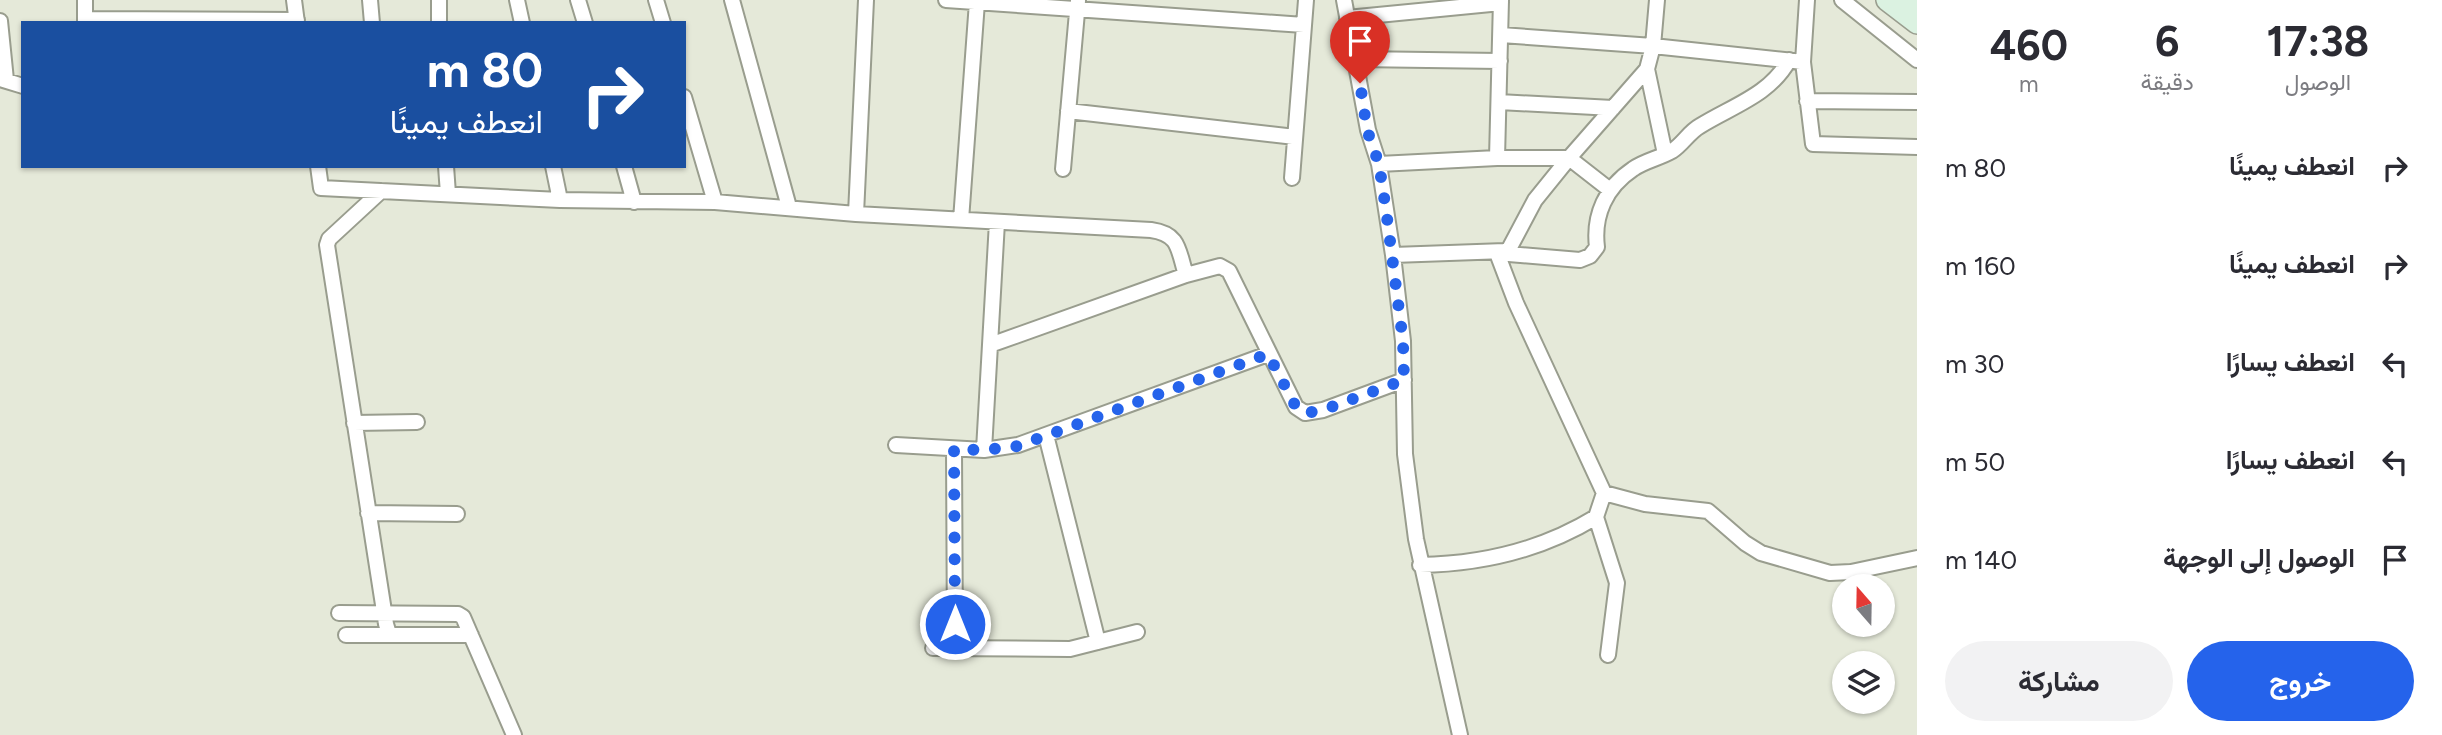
<!DOCTYPE html>
<html lang="ar">
<meta charset="utf-8">
<style>
body{margin:0;font-family:Figtree,Vazirmatn,sans-serif;background:#f2f2f3;color:#2b2b33;direction:rtl;height:100vh;display:flex;flex-direction:column;font-size:26px;white-space:nowrap}
*{box-sizing:border-box;margin:0}
p{font-size:23px;color:#7c7c81}
.icon{flex:none;width:38px;height:38px;fill:none;stroke:currentColor;stroke-width:2;stroke-linecap:round;stroke-linejoin:round}
.map{position:relative;flex:1;overflow:hidden;direction:ltr}
.drawer{display:flex;flex-direction:column;background:#fff;width:525px}
.drawer>*{flex:none}
.guide{position:absolute;left:21px;top:21px;width:665px;height:147px;border-radius:0px;box-shadow:0 2px 5px #0004;direction:rtl;background:#1a4fa0;color:#fff;overflow:hidden}
.needle{width:46px;rotate:340deg}
.controls{position:absolute;left:1832px;top:574px;display:grid;gap:14px}
.controls a{display:grid;place-items:center;width:63px;height:63px;border-radius:50%;background:#fff;box-shadow:0 2px 5px #0004;font-size:35px}
.pin{position:absolute;display:grid;place-items:center;width:60px;height:60px;color:#fff;margin:-72px -30px;border-radius:50% 50% 50% 0;rotate:-45deg;box-shadow:0 0 7px #0007}
.pin .icon{rotate:45deg}
.me{position:absolute;width:77px;margin:-38px;rotate:0deg;stroke-linejoin:round;filter:drop-shadow(0 0 5px #0008)}
.turn{display:flex;align-items:center;gap:24px;height:147px;padding:0 28px;font-size:32px}
.turn .icon{width:91px;height:91px;stroke-width:2.5}
.turn b{display:block;font-size:49px;line-height:60px}
.eta{display:flex;justify-content:space-evenly;align-items:center;height:119px;text-align:center}
.eta b{font-size:42px;font-weight:700;line-height:49px}
.cta{display:flex;gap:14px;margin-top:auto;padding:14px 28px}
.cta a{flex:1;height:80px;border-radius:42px;background:#2563eb;color:#fff;font-size:28px;font-weight:700;line-height:80px;text-align:center}
.cta a+a{background:#f2f2f3;color:#2b2b33}
ul{padding:0;list-style:none}
li{display:flex;align-items:center;gap:21px;height:98px;padding:0 28px}
li div{flex:1}
li b{display:block;font-size:26px}
li em{font-style:normal}
main{display:flex;flex:1;min-height:0}
.map>svg:first-child{display:block}
.lines{fill:none;stroke-linecap:round;stroke-linejoin:round}
.street-casing{stroke:#999d8e;stroke-width:18}
.secondary-casing{stroke:#999d8e;stroke-width:24}
.street{stroke:#fff;stroke-width:14}
.secondary{stroke:#dbf2e1;stroke-width:21}
.route{stroke:#2563eb;stroke-width:12;stroke-dasharray:0 21.6}
</style>
<main>
<section class="drawer">
<div class="eta">
<div><b>17:38</b><p>الوصول</p></div>
<div><b>6</b><p>دقيقة</p></div>
<div><b>460</b><p>m</p></div>
</div>
<ul>
<li><svg class="icon" aria-label="right" viewBox="0 0 24 24"><path d="M7 20v-9h11M14 6l5 5-5 5"/></svg><div><b>انعطف يمينًا</b></div><em>80 m</em></li>
<li><svg class="icon" aria-label="right" viewBox="0 0 24 24"><path d="M7 20v-9h11M14 6l5 5-5 5"/></svg><div><b>انعطف يمينًا</b></div><em>160 m</em></li>
<li><svg class="icon" aria-label="left" viewBox="0 0 24 24"><path d="M17 20v-9H6M10 6l-5 5 5 5"/></svg><div><b>انعطف يسارًا</b></div><em>30 m</em></li>
<li><svg class="icon" aria-label="left" viewBox="0 0 24 24"><path d="M17 20v-9H6M10 6l-5 5 5 5"/></svg><div><b>انعطف يسارًا</b></div><em>50 m</em></li>
<li><svg class="icon" aria-label="arrive" viewBox="0 0 24 24"><path d="M6 21V4h12l-3 4 3 4H6"/></svg><div><b>الوصول إلى الوجهة</b></div><em>140 m</em></li>
</ul>
<div class="cta"><a>خروج</a><a>مشاركة</a></div>
</section>
<div class="map">
<svg width="1917" height="735" viewBox="0 0 1917 735">
<rect width="100%" height="100%" fill="#e5e9d9"/>
<g class="lines">
<defs>
<path id="street" d="M294,0l3,23
M370,0l2,23
M439,0v23
M517,0l5,23
M578,0l7,23
M656,0l7,23
M732,0l57,207
M946,0l358,25
M1344,0l24,130 11,34 14,91 10,86 2,113 11,85 44,196
M1807,0l-4,62 10,82 104,3
M1842,0l75,60
M1347,18l154,-15
M86,19l211,1
M0,21l6,59
M85,23v-23
M1501,35l152,11 150,16
M1356,59l144,2
M1647,69l18,85
M0,79l23,7
M684,97l31,105
M1807,101l110,1
M1499,102l114,6
M1068,111l227,26
M1497,158l4,-158
M1379,164l118,-6h72l78,-89 6,-23 4,-46
M318,166l3,22 239,12 155,2 141,12 295,16c29,4 27,20 35,45
M446,166l2,28
M553,166l7,34
M624,166l10,36
M1063,169l15,-168
M1292,178l14,-178
M381,191l-52,48 -2,6 59,379 3,10
M856,214l10,-214
M961,220l16,-218
M1393,255l112,-4 4,-2 26,-49 34,-42 41,32
M990,345l196,-70 34,-9 9,5 67,136 9,6 18,-3 81,-30
M354,423l63,-1
M1046,435l52,207
M896,445l88,5 34,-5 250,-91
M954,449l1,200
M984,450l13,-228
M1604,493l41,11 63,7 37,32 16,10 69,20 21,-1 66,-14
M368,513l89,1
M1420,565c63,-1 122,-15 176,-48
M339,613l119,1 5,3 51,118
M346,635h125
M933,648l137,1 67,-17
M1608,655l9,-72 -21,-66 8,-24 -88,-190 -19,-50 83,7 10,-4 7,-9c-4,-32 9,-60 36,-78 11,-8 27,-11 39,-18 11,-7 17,-19 28,-25 32,-20 70,-31 89,-66"/>
<path id="secondary" d="M1887,0l30,23
M1913,0l4,2"/>
</defs>
<use href="#street" class="street-casing"/>
<use href="#secondary" class="secondary-casing"/>
<use href="#street" class="street"/>
<use href="#secondary" class="secondary"/>
</g>
<g class="lines">
<path class="route" d="M955,624l-1,-175 30,1 34,-4 250,-92 28,53 9,6 18,-3 81,-30 -1,-39 -17,-131 -7,-46 -12,-34 -7,-47"/>
</g>
</svg>
<div class="controls">
<a><svg class="needle" viewBox="-14 -14 28 28"><path d="M0-13l5 13h-10z" fill="#e53935"/><path d="M0 13l5-13h-10z" fill="#7c7c81"/></svg></a>
<a><svg class="icon" aria-label="layers" viewBox="0 0 24 24"><path d="M12 4l9 5-9 5-9-5zM3 14l9 5 9-5"/></svg></a>
</div>
<div class="pin" style="left:1360px;top:83px;background:#d93025"><svg class="icon" aria-label="arrive" viewBox="0 0 24 24"><path d="M6 21V4h12l-3 4 3 4H6"/></svg></div>
<svg class="me" style="left:955px;top:624px" viewBox="-20 -20 40 40"><circle r="17" fill="#2563eb" stroke="#fff" stroke-width="3"/><path d="M0-11L8 9 0 5-8 9z" fill="#fff"/></svg>
<div class="guide">
<div class="turn"><svg class="icon" aria-label="right" viewBox="0 0 24 24"><path d="M7 20v-9h11M14 6l5 5-5 5"/></svg><div><b>80 m</b>انعطف يمينًا</div></div>
</div>
</div>
</main>
